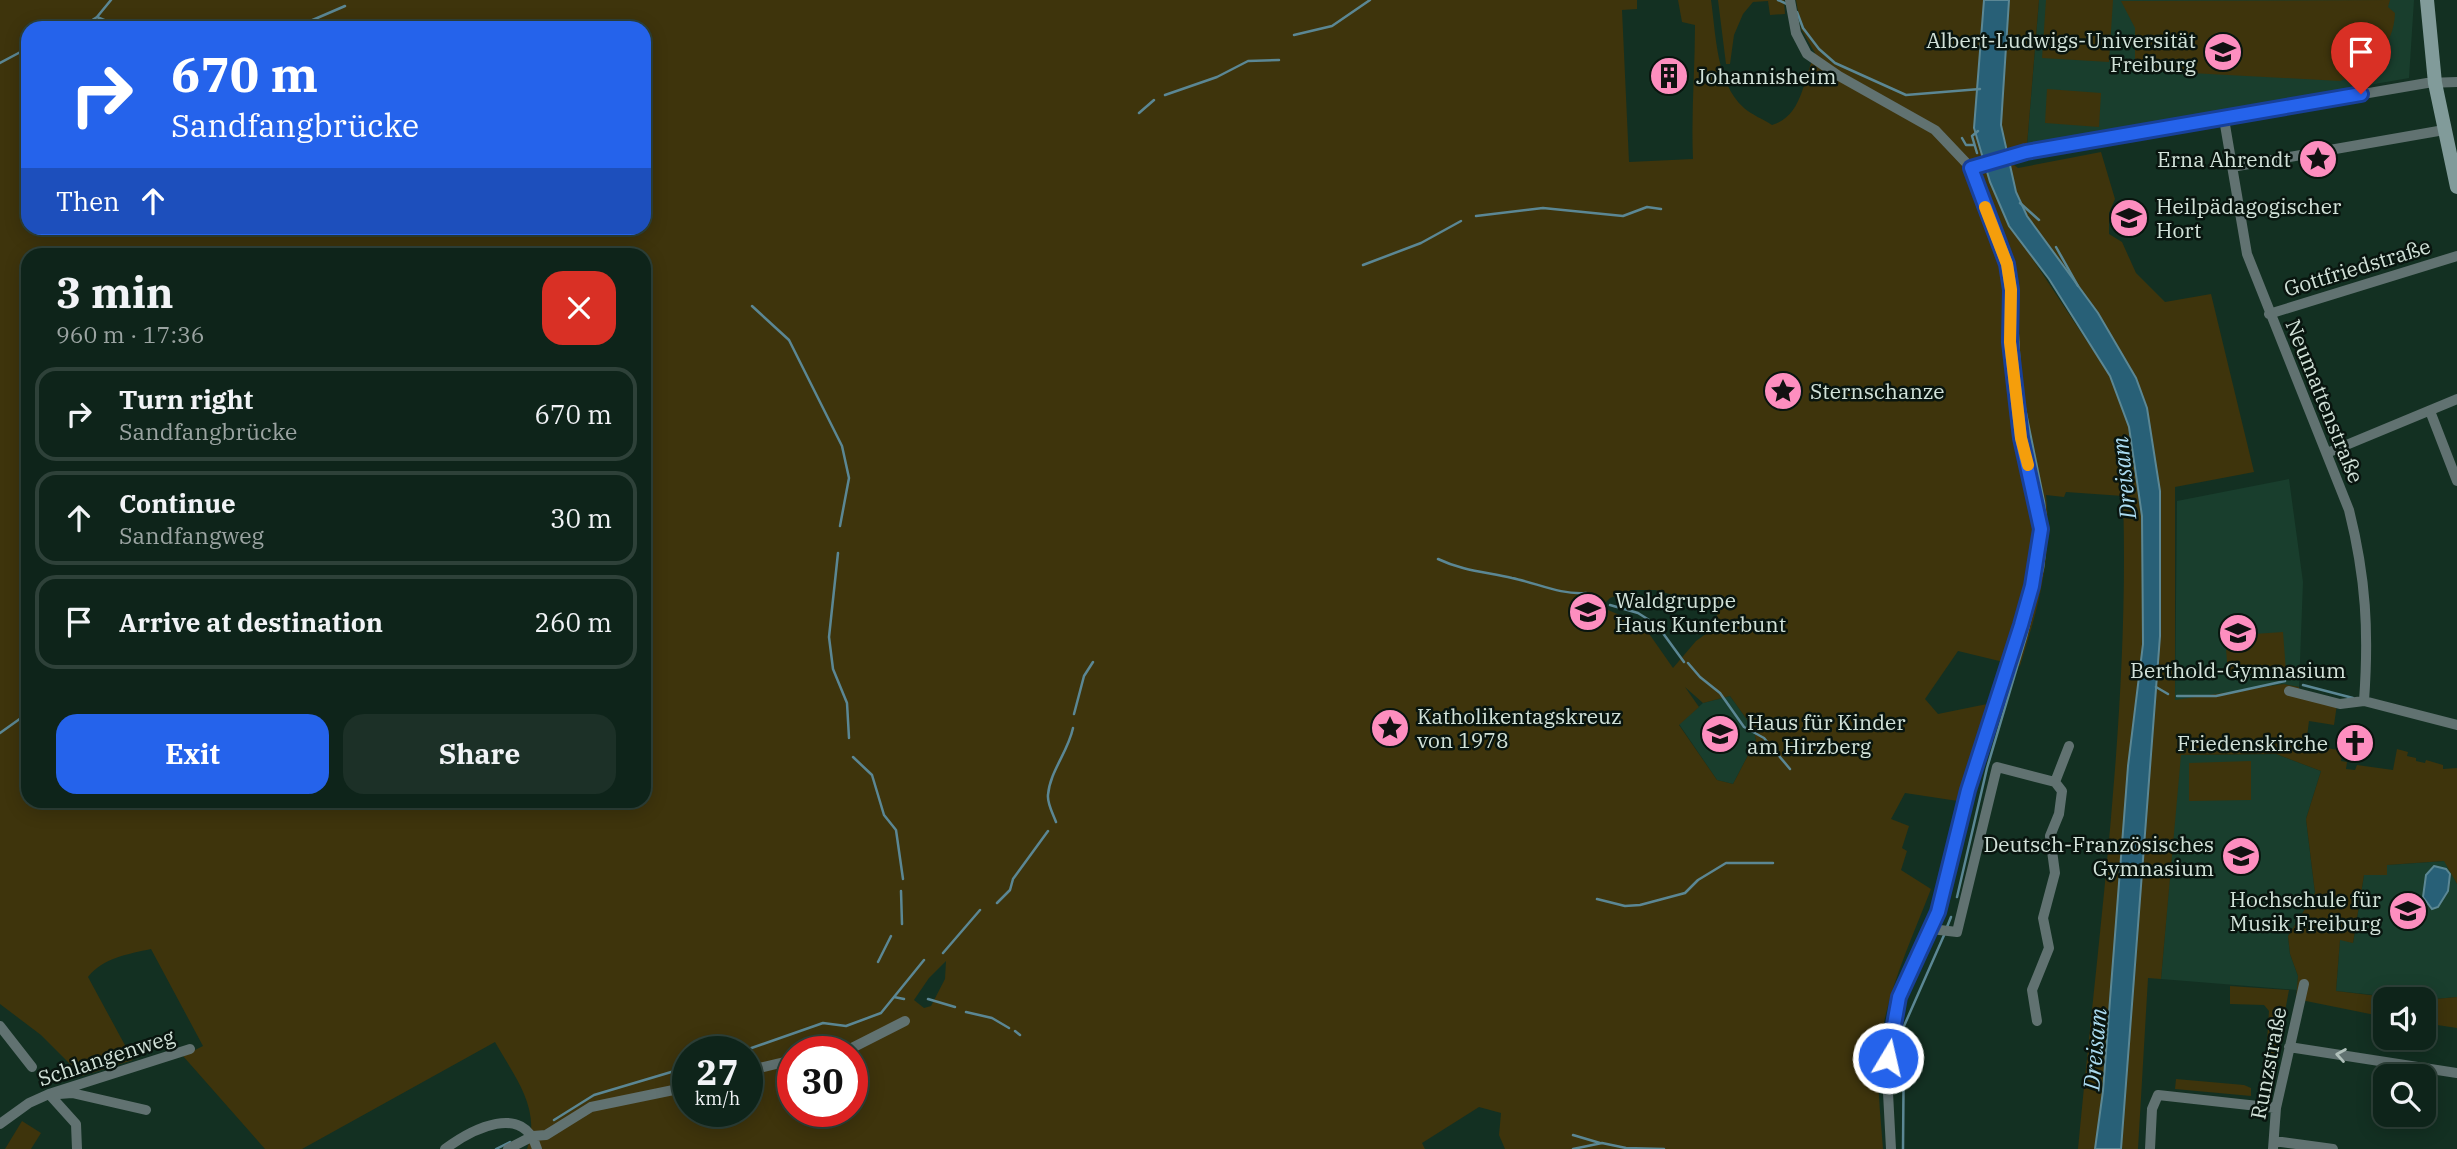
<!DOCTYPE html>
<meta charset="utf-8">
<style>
body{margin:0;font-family:"IBM Plex Serif",serif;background:#1c3027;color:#f1f3f6;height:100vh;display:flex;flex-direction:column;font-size:26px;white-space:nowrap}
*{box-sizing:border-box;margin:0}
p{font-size:23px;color:#9ba4a2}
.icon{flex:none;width:38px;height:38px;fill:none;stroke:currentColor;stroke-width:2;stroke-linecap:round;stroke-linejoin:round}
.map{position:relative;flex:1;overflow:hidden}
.panel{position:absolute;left:21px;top:248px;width:630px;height:560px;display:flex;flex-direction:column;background:#0e241a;border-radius:21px;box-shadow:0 4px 18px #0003,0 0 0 2px #2e4139}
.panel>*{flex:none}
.banner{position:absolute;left:21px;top:21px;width:630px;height:214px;border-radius:21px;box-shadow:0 4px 18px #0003,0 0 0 2px #2e4139;background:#2563eb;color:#fff;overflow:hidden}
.buttons{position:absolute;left:2373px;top:987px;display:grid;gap:14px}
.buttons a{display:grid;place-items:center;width:63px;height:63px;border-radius:14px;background:#0e241a;box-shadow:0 4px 18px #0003,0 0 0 2px #2e4139;font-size:35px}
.speed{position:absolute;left:672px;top:1036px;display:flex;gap:14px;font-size:35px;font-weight:700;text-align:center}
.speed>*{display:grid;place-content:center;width:91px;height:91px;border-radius:50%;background:#0e241a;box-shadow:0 4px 18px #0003,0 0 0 2px #2e4139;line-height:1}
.speed small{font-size:18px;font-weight:400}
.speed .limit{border:10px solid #d22;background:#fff;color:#111}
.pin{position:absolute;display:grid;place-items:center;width:60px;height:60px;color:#fff;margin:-72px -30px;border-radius:50% 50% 50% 0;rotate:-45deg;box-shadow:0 0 7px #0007}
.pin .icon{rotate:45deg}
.me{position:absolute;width:77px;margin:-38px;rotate:9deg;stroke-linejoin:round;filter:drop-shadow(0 0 5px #0008)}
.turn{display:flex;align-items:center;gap:24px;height:147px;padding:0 35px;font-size:32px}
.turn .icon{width:91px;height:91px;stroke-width:2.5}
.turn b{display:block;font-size:49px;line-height:60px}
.then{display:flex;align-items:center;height:66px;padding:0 35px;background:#0003;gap:14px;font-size:26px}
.round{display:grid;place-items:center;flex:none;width:74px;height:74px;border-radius:21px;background:#1c3027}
.overview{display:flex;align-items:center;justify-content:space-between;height:119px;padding:0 35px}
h1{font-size:42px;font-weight:700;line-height:52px}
.primary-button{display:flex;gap:14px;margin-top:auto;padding:14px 35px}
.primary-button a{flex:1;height:80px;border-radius:21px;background:#2563eb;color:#fff;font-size:28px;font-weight:700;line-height:80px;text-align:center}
.primary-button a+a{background:#1c3027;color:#f1f3f6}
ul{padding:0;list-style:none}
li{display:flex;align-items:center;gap:21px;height:94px;margin:0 14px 10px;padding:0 21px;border:4px solid #2e4139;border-radius:21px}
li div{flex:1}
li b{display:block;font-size:26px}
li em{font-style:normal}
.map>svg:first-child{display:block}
.built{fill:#193e2d}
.green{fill:#3e340c;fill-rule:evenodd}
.water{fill:#286077;stroke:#5b8794;stroke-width:2}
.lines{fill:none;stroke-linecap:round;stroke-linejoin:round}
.stream{stroke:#5b8794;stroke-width:2.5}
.street{stroke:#617271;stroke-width:10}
.secondary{stroke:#819b9a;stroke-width:14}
.oneway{stroke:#b0c0ba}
.route-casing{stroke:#184099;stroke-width:18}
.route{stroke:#2563eb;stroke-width:12}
.slow{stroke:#f59e0b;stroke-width:12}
.labels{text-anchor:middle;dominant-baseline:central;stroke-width:5;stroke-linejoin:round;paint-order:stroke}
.poi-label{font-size:21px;fill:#d2e2d9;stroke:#09150f;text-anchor:start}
.street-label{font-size:21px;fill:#d2e2d9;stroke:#09150f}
.water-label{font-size:23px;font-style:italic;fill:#abdbf1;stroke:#09150f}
</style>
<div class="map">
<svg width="2457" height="1149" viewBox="0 0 2457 1149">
<rect width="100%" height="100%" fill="#133022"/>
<path class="built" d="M2039,0h375l-5,78 -382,67z
M2289,479l14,103 -4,105 -15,-3 -109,17 2,-200z
M1595,604l2,21 -10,2 -8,-8 1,-14z
M1730,696l23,32 3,12 -23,44 -16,-4 -38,-56 24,-21z
M2276,754l45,17 -15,48 9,74 -27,43 2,18 8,22 -1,14 -136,-11 19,-224z
M2445,861l12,23v113l-33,3 -88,-9 4,-52 13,4 11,-68 23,-10z"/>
<path class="green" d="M0,0h1637v9l-15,1 7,152 64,-3c-2,-45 2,-89 2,-134l-13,-3 -4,-22h33c5,34 5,83 33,108 8,7 19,11 28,17 31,-9 31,-46 43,-72l-14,-24 -5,-29h188l-10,128 16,54 42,76 78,118 19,51 6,43 25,20 -13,-81 -11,-31 -38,-65 -71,-97 -11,-24 -7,-31 9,7 83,-16 14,47 -6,14v21l13,8 14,31 29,29 46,-8 43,178 -79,15v213l109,-16 15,3v7l38,10 -3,21 -25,-4 -3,23 37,7 -2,10 6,1 -1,7 9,1 2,-5 36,5 4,-21 11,3 -1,4 9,2v3l9,2 1,-3 17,5v4l14,-1v116l-13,-23 -57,4v10h-23l-11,68 -13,-3 -4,51 68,8h-19v18l-89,-18 2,-23 -8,-22 -2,-18 27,-43 -9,-74 15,-48 -45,-17 -95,1 -20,224 -13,-1 -10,171h-60c20,-215 52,-438 45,-653l-57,-4 -2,5 -18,-2c7,64 -8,112 -26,171l-62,-15 -33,48 13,15 54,-11 -34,98 -53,-8 -14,26 18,7 -7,22 5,3 -6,19 30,19c-22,57 -51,117 -53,179 0,27 3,54 5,81h-378l-6,-14 2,-22 -22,-6 -57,36 3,6h-898c15,-40 -13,-73 -32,-107l-193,107h-37l-82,-93 20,-10 -52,-97c-23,5 -48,9 -63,28l45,83 -51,16 -41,-41 -41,-31zM28,28h616v200h-616zM28,256h616v546h-616zM1632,590h23l61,17 2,18 -22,16 -23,27 -30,-43 -42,-18 9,-9zM1595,604l2,20 -10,3 -8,-8 1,-14zM1685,687l18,16 27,-7 23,32 3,12 -23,44 -16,-4 -38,-55 20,-18zM946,961l-1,18 -14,27 -7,2 -10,-8 15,-22zM688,1052h59v59h-59zM793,1052h59v59h-59z
M1718,0h66l1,14 -15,1 -2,-14 -15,1 -10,12 -9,21 -4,29h-4z
M2009,0h30l-12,145 -21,6 -5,-26z
M2046,0h67l-4,62 -67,-4z
M2390,0l-2,7 7,6c-1,32 -23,57 -55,68l-205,-11v-42l-14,-27z
M2047,89l54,4 -2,34 -54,-4z
M2283,632l3,39 -58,4 -3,-39z
M2251,761v39l-62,1v-38z
M2230,986l59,4 -18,96 -6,5 -7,-2 12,-4 2,-15h-7l4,-59 -5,-6 -34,-1z
M2457,997v31l-33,-5v-23z
M2176,1079l68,6 7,3v8l-76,-7z
M22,1121l19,12 -10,16h-26z"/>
<path class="water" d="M1984,0h25l-8,125 15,67 11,24 71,97 38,65 11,30 13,83v145l-39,513h-26l8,-58 25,-325 15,-122 -1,-128 -13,-89 -19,-51 -61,-97 -40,-53 -19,-44 -16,-54z
M2434,866l12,3 4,5 -2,17 -10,16 -6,2 -9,-12 3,-22z"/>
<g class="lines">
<path class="stream" d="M1778,0l9,4
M1797,12l6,16 16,21 16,14 71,32 74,-6
M97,17l26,11
M80,28l17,-11 14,-17
M294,28l51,-22
M1294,35l38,-9 38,-26
M0,63l28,-15
M1165,95l52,-18 31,-16 31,-1
M1139,113l15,-13
M1962,138l4,7h7
M1977,153l-5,-17 6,-5
M2020,203l19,17
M1476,216l67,-8 80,8 24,-9 14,2
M2056,247l22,39
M1363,265l58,-22 40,-22
M752,306l37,34 53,106 7,32 -9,48
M838,553l-9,84 4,32 14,34 2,35
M1438,559c25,12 48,13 74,19 25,5 48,17 74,15
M1610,605l28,8 19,12 27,37
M1688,663l12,14 20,16 24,34 20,11 26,31
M2303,685l50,13
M2156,687l12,7
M2177,696h39l69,-15
M1074,714l10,-38 9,-14
M0,733l28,-20
M853,757l19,18 12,40 12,15 7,49
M1056,822c-3,-8 -9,-19 -8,-27 2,-24 20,-43 25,-67
M901,891l1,33
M1957,897l30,-129 39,-131 17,-69 4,-38 -3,-28 -23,-113 -5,-86
M1597,899l28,7 15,-1 45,-12 13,-13 28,-17h47
M997,903l13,-13 3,-11 35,-48
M1947,927l4,-10
M943,953l37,-43
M878,962l13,-26
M894,997l10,2
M928,999l27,8
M966,1012l26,6 17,10
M1015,1031l5,4
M740,1052l83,-29 23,3 35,-13 43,-53
M554,1120l40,-25 94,-28
M1573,1135l27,8
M496,1149l14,-7
M1573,1149l29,-6 24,5 38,1
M1903,1149l1,-123 41,-93"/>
<path class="street" d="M1790,0l6,33 11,21 32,22 96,54 36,38 36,96 4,26 -1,52 11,96 18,74 -2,51 -16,62 -53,165 -30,122 -39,85 -12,77 4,75
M2224,119l23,135 102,256c17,68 20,122 15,191
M2232,167l212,-37
M1971,168l55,-16 401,-69 30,-1
M2269,314l188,-58
M2430,411l27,70
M2327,453l130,-54
M2289,691l51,13 24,-3 93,24
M2055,782l14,-36
M1931,929l26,3 40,-165 58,15 7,9 -3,23 -9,22 5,37 -12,45 6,30 -17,42 5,31
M0,1026l32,41
M2289,1047l168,26
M844,1052l61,-31
M747,1071l46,-11
M49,1094l27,30 1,25
M59,1094l13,-1 74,17
M0,1124l29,-21 20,-9 141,-45
M2274,1141l59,8
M445,1149c27,-20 79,-47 92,0
M508,1149l25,-13 13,-1 45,-28 97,-20
M2150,1149l2,-40 6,-14 118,13
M2273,1149l3,-41 28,-124"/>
<path class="secondary" d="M2427,0l8,83 22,104"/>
</g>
<defs><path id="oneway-chevron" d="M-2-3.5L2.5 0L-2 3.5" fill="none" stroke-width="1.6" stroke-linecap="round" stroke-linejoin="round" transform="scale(1.75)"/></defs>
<use class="oneway" href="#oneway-chevron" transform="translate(2341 1055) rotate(-171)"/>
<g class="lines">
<defs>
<path id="route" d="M1888,1058l11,-61 39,-85 30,-122 53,-165 11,-39 9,-57 -20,-91 -11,-96 1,-52 -4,-26 -36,-96 55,-16 335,-58"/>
</defs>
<use href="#route" class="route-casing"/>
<use href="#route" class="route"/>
<path class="slow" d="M1985,207l22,57 4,26 -1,52 11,96 7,27"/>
</g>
<defs>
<symbol id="university-disc" viewBox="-11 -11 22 22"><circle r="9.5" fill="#fd8ebf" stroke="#09150f"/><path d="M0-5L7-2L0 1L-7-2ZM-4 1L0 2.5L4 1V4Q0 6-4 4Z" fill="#111"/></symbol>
<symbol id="building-disc" viewBox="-11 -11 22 22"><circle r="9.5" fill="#fd8ebf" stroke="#09150f"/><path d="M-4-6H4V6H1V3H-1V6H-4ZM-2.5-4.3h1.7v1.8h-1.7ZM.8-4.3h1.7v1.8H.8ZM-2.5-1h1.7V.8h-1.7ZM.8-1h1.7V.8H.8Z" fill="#111"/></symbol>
<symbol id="sight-disc" viewBox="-11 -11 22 22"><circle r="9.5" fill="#fd8ebf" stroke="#09150f"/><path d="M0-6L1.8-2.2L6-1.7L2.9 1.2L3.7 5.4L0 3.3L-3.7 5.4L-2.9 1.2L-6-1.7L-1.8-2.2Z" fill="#111"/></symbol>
<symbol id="school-disc" viewBox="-11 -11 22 22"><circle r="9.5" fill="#fd8ebf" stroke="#09150f"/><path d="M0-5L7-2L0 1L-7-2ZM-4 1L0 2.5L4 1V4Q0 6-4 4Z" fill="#111"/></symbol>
<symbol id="church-disc" viewBox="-11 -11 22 22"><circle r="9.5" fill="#fd8ebf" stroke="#09150f"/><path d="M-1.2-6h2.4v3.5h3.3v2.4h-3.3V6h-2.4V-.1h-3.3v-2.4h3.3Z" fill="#111"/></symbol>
</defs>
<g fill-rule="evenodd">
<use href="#university-disc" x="2201" y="30" width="44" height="44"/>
<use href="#building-disc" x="1647" y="54" width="44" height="44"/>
<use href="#sight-disc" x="2296" y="137" width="44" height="44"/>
<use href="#school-disc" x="2107" y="196" width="44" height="44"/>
<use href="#sight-disc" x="1761" y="369" width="44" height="44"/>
<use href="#school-disc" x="1566" y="590" width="44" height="44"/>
<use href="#school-disc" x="2216" y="611" width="44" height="44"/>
<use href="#sight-disc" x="1368" y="706" width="44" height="44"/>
<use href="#school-disc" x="1698" y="712" width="44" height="44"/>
<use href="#church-disc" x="2333" y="721" width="44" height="44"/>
<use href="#school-disc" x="2219" y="834" width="44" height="44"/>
<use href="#university-disc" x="2386" y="889" width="44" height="44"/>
</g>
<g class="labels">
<g class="poi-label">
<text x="2196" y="40" text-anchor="end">Albert-Ludwigs-Universität<tspan x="2196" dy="24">Freiburg</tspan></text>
<text x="1696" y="76">Johannisheim</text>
<text x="2291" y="159" text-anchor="end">Erna Ahrendt</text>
<text x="2156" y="206">Heilpädagogischer<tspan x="2156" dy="24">Hort</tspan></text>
<text x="1810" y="391">Sternschanze</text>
<text x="1615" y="600">Waldgruppe<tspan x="1615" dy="24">Haus Kunterbunt</tspan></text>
<text x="2238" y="670" text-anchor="middle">Berthold-Gymnasium</text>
<text x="1417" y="716">Katholikentagskreuz<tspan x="1417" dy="24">von 1978</tspan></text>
<text x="1747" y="722">Haus für Kinder<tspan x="1747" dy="24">am Hirzberg</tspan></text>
<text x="2328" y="743" text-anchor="end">Friedenskirche</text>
<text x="2214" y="844" text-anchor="end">Deutsch-Französisches<tspan x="2214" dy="24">Gymnasium</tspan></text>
<text x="2381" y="899" text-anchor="end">Hochschule für<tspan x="2381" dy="24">Musik Freiburg</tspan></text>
</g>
<g class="street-label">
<text transform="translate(2357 267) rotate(-17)">Gottfriedstraße</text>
<text transform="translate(2325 401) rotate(68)">Neumattenstraße</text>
<text transform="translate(106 1057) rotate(-18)">Schlangenweg</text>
<text transform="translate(2268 1063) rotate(-79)">Runzstraße</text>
</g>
<g class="water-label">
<text transform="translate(2123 478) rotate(-96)">Dreisam</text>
<text transform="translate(2094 1049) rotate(-85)">Dreisam</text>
</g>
</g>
</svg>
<div class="buttons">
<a><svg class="icon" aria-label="sound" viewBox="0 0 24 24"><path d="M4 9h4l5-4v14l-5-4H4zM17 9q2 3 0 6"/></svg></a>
<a><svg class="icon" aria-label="search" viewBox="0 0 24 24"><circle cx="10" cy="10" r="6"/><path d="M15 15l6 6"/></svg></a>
</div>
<div class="speed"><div>27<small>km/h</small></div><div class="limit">30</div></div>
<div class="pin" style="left:2361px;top:94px;background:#d93025"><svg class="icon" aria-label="arrive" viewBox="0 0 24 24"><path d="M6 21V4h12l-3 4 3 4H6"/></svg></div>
<svg class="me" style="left:1888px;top:1058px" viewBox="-20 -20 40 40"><circle r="17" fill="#2563eb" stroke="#fff" stroke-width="3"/><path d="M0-11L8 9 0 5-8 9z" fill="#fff"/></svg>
<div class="banner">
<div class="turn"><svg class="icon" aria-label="right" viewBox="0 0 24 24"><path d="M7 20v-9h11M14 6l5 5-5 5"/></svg><div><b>670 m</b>Sandfangbrücke</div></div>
<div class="then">Then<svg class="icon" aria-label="ahead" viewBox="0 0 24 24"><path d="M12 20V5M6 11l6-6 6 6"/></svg></div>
</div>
<section class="panel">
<div class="overview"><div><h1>3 min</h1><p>960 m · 17:36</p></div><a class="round" style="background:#d93025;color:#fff"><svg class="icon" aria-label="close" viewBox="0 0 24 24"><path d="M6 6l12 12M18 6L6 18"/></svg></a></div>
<ul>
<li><svg class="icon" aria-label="right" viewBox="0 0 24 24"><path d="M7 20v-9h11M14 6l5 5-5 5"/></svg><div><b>Turn right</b><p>Sandfangbrücke</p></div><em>670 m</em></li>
<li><svg class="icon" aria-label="ahead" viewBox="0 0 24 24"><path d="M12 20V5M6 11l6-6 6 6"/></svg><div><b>Continue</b><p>Sandfangweg</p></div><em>30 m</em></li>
<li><svg class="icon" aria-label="arrive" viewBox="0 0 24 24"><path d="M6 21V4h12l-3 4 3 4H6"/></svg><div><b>Arrive at destination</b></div><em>260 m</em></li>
</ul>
<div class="primary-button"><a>Exit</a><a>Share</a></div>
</section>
</div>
